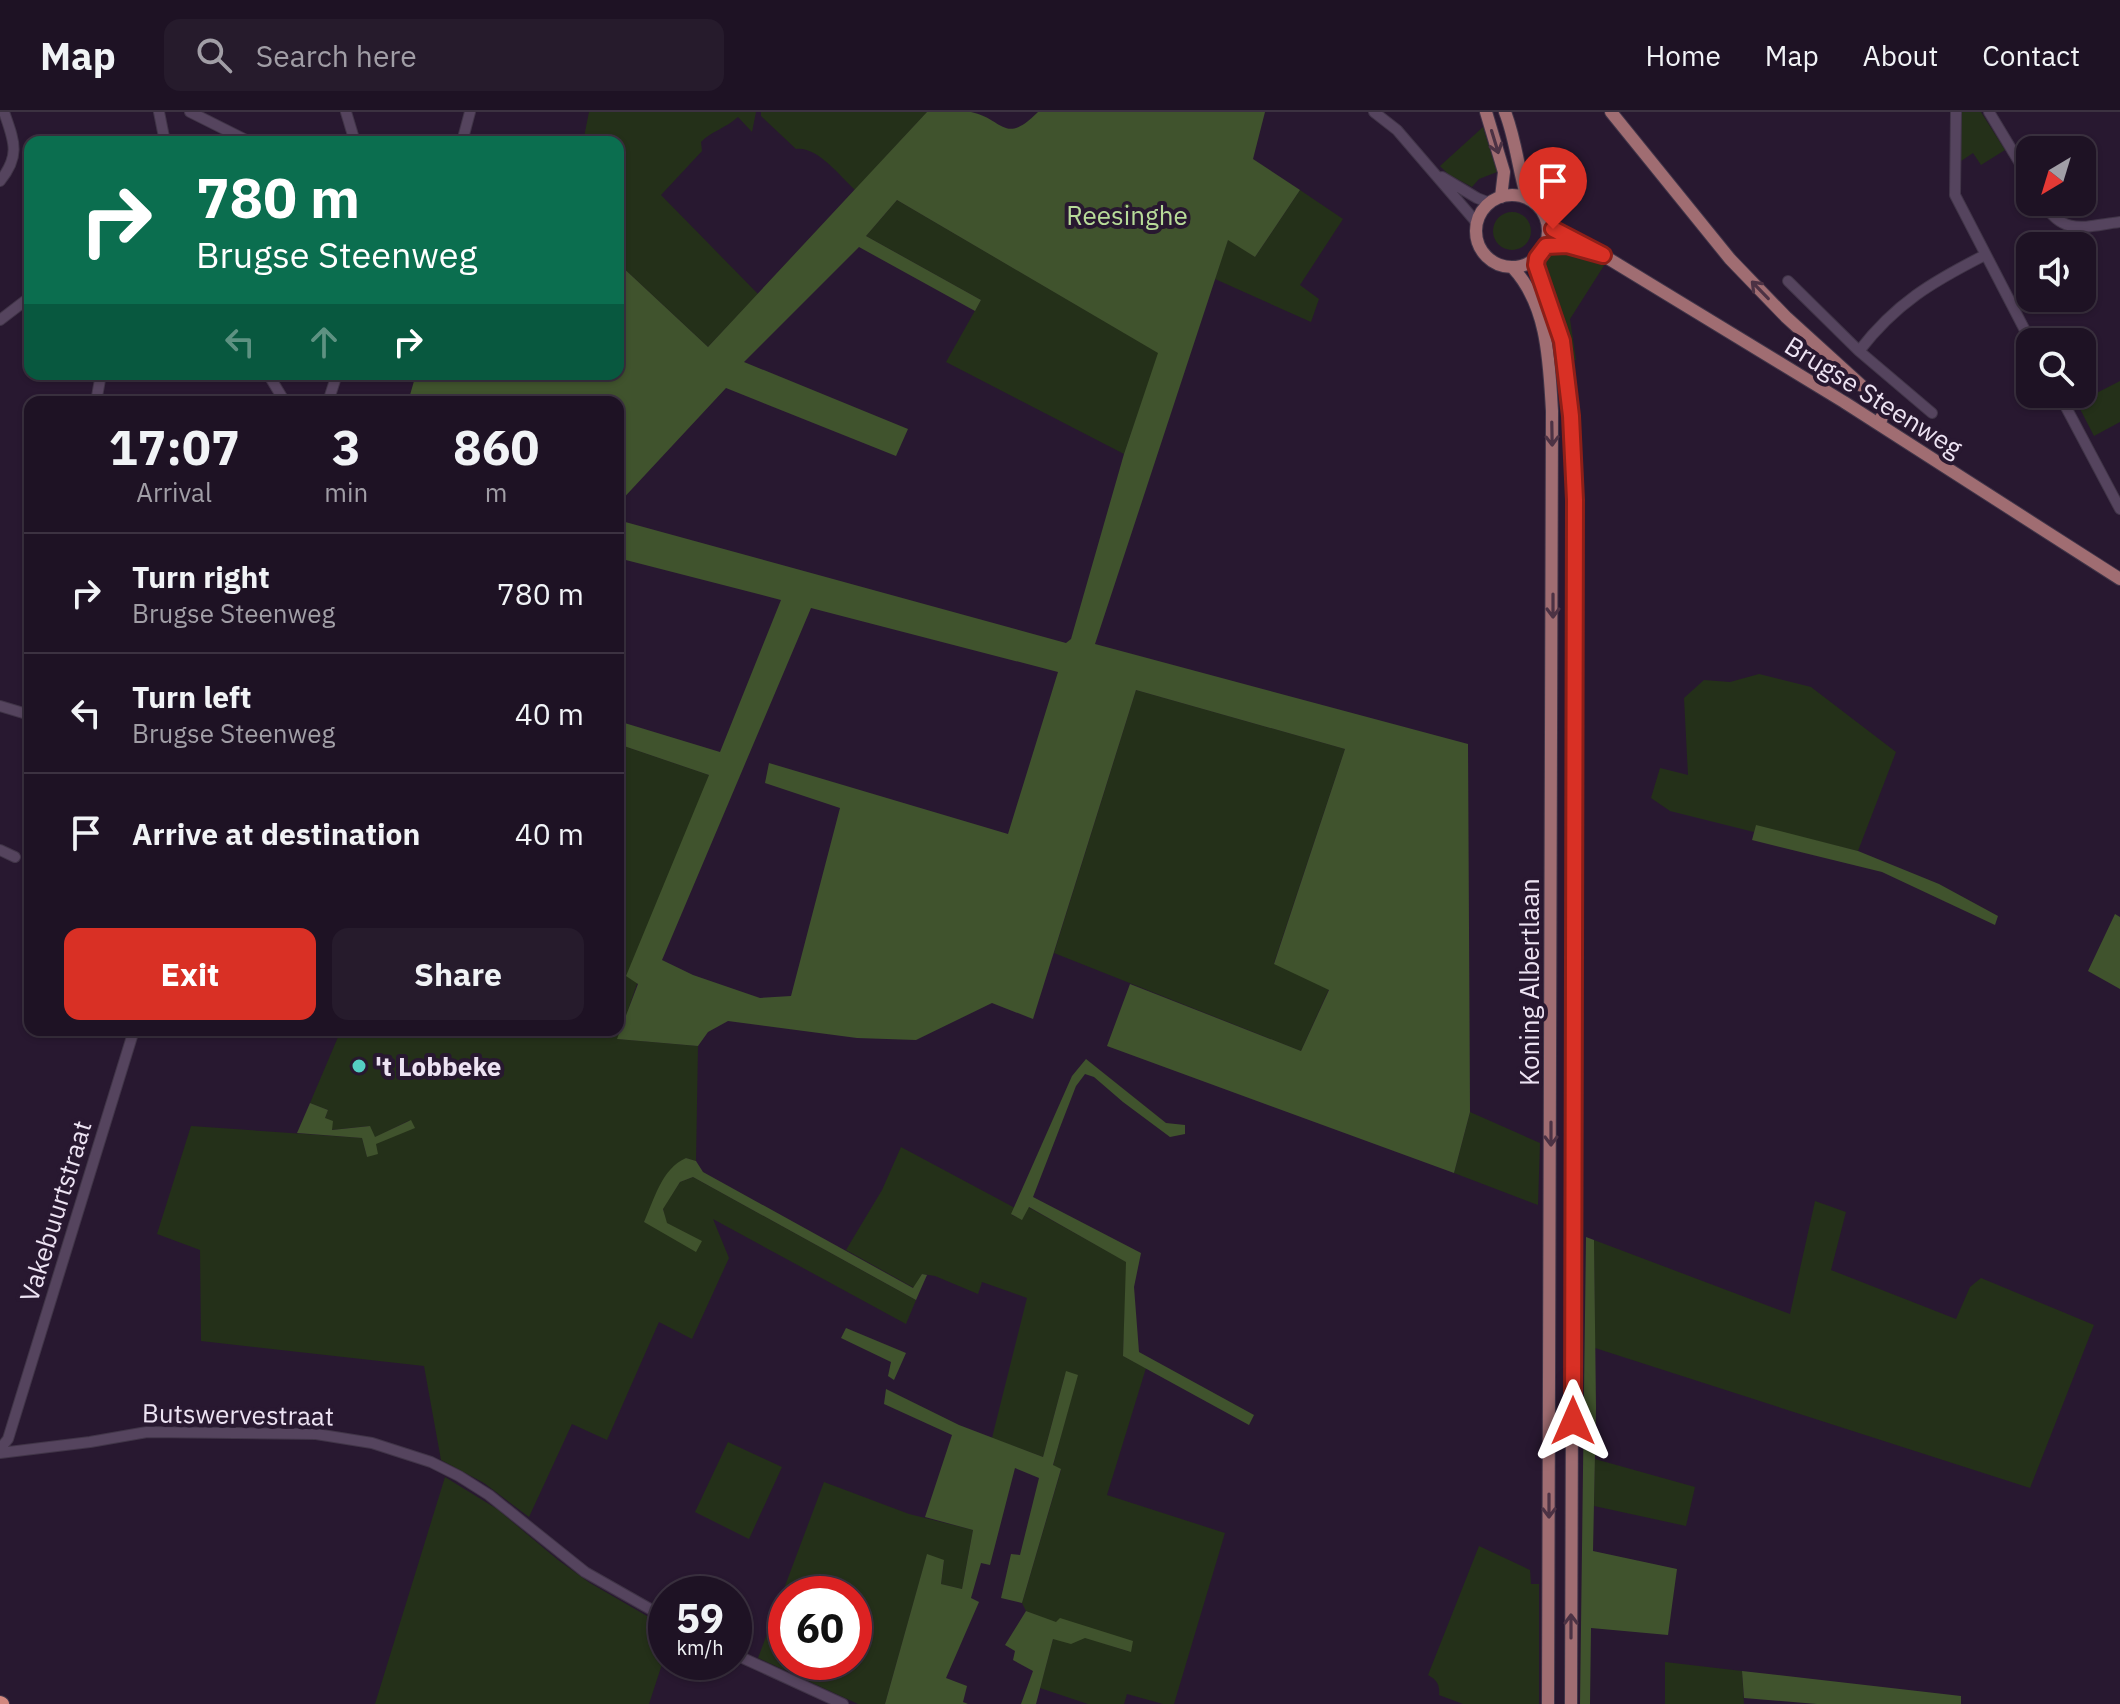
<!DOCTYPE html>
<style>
body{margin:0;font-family:"IBM Plex Sans",sans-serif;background:#261b2c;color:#f1f3f6;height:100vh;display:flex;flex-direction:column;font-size:30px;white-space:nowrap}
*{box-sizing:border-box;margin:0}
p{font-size:26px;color:#a19ea6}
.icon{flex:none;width:44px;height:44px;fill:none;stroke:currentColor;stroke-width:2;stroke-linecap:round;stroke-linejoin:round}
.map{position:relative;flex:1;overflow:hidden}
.sheet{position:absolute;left:24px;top:284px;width:600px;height:640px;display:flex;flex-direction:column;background:#1e1224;border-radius:16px;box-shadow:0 2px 6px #0004,0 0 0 2px #3c3241}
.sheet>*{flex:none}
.top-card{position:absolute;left:24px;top:24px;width:600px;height:244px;border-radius:16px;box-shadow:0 2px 6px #0004,0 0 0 2px #3c3241;background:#0b6e4f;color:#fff;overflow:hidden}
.needle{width:52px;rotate:218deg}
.tools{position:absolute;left:2016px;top:24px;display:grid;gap:16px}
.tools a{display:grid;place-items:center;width:80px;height:80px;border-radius:16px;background:#1e1224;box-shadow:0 2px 6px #0004,0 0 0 2px #3c3241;font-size:40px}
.speed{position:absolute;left:648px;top:1464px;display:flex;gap:16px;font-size:40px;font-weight:700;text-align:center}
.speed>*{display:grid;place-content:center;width:104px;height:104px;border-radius:50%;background:#1e1224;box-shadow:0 2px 6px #0004,0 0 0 2px #3c3241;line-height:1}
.speed small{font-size:20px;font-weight:400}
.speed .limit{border:12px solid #d22;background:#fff;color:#111}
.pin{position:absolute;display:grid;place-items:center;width:68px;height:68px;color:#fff;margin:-82px -34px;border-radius:50% 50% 50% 0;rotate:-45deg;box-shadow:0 0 8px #0007}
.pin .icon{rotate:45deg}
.me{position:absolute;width:88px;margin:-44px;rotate:0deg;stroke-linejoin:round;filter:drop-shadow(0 0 6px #0008)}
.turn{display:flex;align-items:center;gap:28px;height:168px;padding:0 40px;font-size:36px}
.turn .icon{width:104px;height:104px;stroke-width:2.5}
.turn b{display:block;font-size:56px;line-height:68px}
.lanes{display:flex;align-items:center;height:76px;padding:0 40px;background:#0003;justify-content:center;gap:40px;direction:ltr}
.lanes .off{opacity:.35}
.eta{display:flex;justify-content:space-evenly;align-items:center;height:136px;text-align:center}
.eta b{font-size:48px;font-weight:800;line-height:56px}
.primary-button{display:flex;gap:16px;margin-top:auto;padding:16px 40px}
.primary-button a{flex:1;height:92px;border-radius:16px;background:#d93025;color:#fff;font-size:32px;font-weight:800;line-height:92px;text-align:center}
.primary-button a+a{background:#261b2c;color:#f1f3f6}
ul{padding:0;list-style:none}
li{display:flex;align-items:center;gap:24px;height:120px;padding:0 40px;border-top:2px solid #3c3241}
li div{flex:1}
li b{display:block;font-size:30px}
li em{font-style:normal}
header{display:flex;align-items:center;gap:48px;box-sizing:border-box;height:112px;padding:0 40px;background:#1e1224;border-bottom:2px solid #3c3241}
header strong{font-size:38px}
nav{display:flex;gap:44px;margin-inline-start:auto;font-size:28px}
.search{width:560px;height:72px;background:#261b2c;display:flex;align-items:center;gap:20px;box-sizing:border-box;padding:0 28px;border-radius:16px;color:#a19ea6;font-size:30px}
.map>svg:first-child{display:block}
.green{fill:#243019;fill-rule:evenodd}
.forest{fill:#40532d;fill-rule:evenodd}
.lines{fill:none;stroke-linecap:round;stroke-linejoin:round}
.minor-casing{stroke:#413548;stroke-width:12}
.major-casing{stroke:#413548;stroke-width:14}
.highway-casing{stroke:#413548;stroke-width:16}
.minor{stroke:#55445e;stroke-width:10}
.major{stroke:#a06d72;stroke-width:12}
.highway{stroke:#d2887f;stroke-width:14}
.oneway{stroke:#4c3244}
.route-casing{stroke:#8d1f18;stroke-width:20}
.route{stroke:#d93025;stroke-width:14}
.poi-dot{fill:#55cec4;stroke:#281830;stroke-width:3}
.labels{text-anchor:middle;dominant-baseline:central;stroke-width:8;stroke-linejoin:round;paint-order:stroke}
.park-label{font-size:26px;fill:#b8db99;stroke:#281830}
.street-label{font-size:26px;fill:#ede3f3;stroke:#281830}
.poi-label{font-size:26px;font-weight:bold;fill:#ede3f3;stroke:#281830;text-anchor:start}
</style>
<header>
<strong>Map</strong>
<div class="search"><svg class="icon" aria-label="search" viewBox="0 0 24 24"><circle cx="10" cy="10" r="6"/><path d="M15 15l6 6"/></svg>Search here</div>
<nav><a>Home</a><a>Map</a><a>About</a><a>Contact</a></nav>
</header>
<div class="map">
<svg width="2120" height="1592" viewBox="0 0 2120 1592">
<rect width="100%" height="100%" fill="#281830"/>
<path class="green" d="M589,0h167l-4,20 -14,-15c-12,11 -28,15 -37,25l1,9 -41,44 97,99 -50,53 -90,-84v-121h-35z
M761,0h166l-72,78c-15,-14 -38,-44 -59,-41l-35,-33z
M1961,0h20l24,38 -24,15 -8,-12 -12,8z
M1483,15l14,45 -18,7 -7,8 -24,-13 -8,-8z
M1300,78l43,29 -43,66 19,14 -8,23 -96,-43 13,-40 27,18z
M897,88l262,153 -35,101 -178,-92 35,-62 -115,-64z
M1493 119a19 19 0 1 1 38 0a19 19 0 1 1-38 0Z
M1560,137l25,5 20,10 -35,55 6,41 -6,-1c-7,-20 -31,-75 -28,-94 1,-10 10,-14 18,-16z
M2120,269v41l-26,14 -17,-33z
M1759,562l52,13 85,65 -38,99 -102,-25 -2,6 -84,-21 -19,-13 9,-30 28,7 -4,-77 20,-18 26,2z
M1136,578l209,59 -71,214 55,26 -28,62 -247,-98z
M618,632l91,31 -91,264 80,7 -2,115 -10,-3 -42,64 57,19 -35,-18 -3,-15 17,-26 13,-5 223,123 -10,24 -193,-105 16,39 -37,81 -33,-17 -52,118 -35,-16 -43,93 -45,-34 -43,-23 -17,-94 -223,-25 -1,-91 -43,-16 34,-108 171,12 5,19 8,-13 35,-24 -36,18 -5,-12 -38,4 -6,-12 3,-8 -18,-7 31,-73h277z
M1470,1000l70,31 -2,62 -84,-32z
M901,1035l114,61 -3,7 10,4 6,-12 99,55 -4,94 23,12 -39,127 118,38 -51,171h-11l-36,-10 -3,10h-36l-48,-16 13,-49 32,-2 45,15 -104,-41 -4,-8 39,-133 -8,-4 24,-91h-12l-22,82 -51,-19 35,-140 -45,-16 -4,12 -43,-18 -13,-2 -8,14 -68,-38 36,-60z
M1815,1089l31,11 -15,58 125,49 14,-32 11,-9 113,47 -64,163 -435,-140 -1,-108 196,74z
M728,1330l54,25 -33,72 -54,-27z
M1595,1347l100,28 -9,39 -92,-20z
M445,1365l52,32 61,51 32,23 76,44v25l-17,52h-274z
M824,1370l85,32 64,16 -11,59 -21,-5 3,-23 -17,-6 -42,149h-27l-100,-46zM786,1482h68v68h-68z
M1479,1434l51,24 1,14h8v120h-76l-24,-9c1,-10 -2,-15 -11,-20z
M1665,1550l77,9 2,33h-79z"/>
<path class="forest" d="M927,0c14,0 31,0 44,0 33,7 33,34 67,0h227l-12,47 47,31 -45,67 -27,-17 -133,404 373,100 2,368 -16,61 -347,-127 23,-62 171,67 28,-61 -55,-26 71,-215 -209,-59 -103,329 -41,-16 -76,37 -59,-2 -129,-17 -20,11 -10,14 -81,-7 21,-55 -12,-8 83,-201 -91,-31v-23l102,31 61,-152 -163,-42v-38l448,123 5,-4 53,-185 34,-101 -261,-153 -31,36 115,64 -6,11 -116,-64 -115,115 164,67 -12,27 -170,-68 -108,116v-102h-210l8,-28h202v-111l90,84zM811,496l247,64 -50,162 -239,-71 -4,20 75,25 -49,188 -31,2 -67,-23 -31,-15z
M1756,713l102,26 81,33 59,32 -3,9 -113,-53 -130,-32z
M2115,802l5,3v72l-32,-18z
M1086,947l80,64 19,2v9l-15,3 -47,-35 -29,-25 -9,-3 -9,12 -43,111 108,56 -7,34 5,65 115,63 -5,10 -126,-69 3,-94 -97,-55 -7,13 -11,-6 61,-138z
M310,991l18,7 -3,8 8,3 -1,9 38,-4 5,11 36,-17 4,8 -39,16 2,10 -11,3 -5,-19 -65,-5z
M686,1046l10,3 7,11 210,116 9,-14 5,1 -11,25 -223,-123 -13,5 -17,27 4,14 35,18 -6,11 -52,-30c10,-22 18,-54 42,-64z
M1586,1125l8,3 2,168 -3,143 84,18 -9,66 -77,-7 -1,76h-10z
M846,1216l60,25 -12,27 -6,-4 3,-14 -50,-24z
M1066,1259l12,4 -25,90 8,4 -39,134 -21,-5 10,-44 9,1 19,-77 -24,-10 -25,97 -9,-2 -10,35 8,4 -33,76 21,8 -4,16 5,2h-83l42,-150 17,6 -3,24 21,5 11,-59 -48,-13 27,-82 -68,-31 2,-15 73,36 84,32z
M1026,1499l30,11 4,-4 73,23 -2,11 -46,-14 -14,6 -18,-5 -17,65h-15l12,-33 -20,-11 2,-9 -10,-6z
M1742,1559l219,25v8h-144l-73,-6z"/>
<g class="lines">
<defs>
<path id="minor" d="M159,0l6,30
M190,0l60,30
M346,0l9,30
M1374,0l23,18 80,93
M1956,0l-1,83 76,147
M1989,0l41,68
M462,30l8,-30
M1442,65l35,21 13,5
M0,69c21,-26 14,-40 4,-69
M2043,90c20,35 43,24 77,20
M1788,169l71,70c37,-48 73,-69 126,-96
M0,208l30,-23
M1859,239l73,62
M268,262l17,28
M2059,282l61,115
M96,290l5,-28
M328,290l9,-28
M0,594l30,9
M0,738l15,7
M0,1337l8,-10 126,-409
M0,1341l90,-11 57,-10 169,2 56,9 59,19 28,14 30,19 96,77 81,46
M734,1542l109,50"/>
<path id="major" d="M1486,0l18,60 -3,25
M1505,0c11,28 13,57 22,86
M1611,0l119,147 56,58 87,79 10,15 -3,14
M1476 119a36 36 0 1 1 72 0a36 36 0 1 1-72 0Z
M1548,114l25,11 271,165 276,177
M1546,134l21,-1 18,5
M1537,146c-3,22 14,43 20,64 17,56 15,120 18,178l-4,1204
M1513,156c35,38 36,94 39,143l-4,1293"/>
<path id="highway" d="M0,1591l2,1"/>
</defs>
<use href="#minor" class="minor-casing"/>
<use href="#major" class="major-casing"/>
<use href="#highway" class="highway-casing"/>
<use href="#minor" class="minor"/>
<use href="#major" class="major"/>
<use href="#highway" class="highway"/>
</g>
<defs><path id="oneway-shaft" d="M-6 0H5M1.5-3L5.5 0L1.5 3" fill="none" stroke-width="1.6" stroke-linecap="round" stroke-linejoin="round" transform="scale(2)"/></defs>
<g class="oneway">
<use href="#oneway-shaft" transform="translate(1495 30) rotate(73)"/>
<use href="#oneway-shaft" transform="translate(1760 178) rotate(-134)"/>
<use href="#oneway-shaft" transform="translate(1552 322) rotate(89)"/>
<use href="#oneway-shaft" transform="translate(1553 494) rotate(90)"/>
<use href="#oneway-shaft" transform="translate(1551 1022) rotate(90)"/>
<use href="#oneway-shaft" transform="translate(1549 1394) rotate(90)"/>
<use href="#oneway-shaft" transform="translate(1571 1514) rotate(-90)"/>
</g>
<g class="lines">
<defs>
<path id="route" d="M1553,117l50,26 -36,-10 -21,1 -9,12 -1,7 26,76 9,75 4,84 -2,921"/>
</defs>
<use href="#route" class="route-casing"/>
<use href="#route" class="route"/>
</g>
<circle class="poi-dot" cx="359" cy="954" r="8"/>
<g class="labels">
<g class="park-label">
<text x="1127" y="103">Reesinghe</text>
</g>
<g class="street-label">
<text transform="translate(1874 284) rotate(32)">Brugse Steenweg</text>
<text transform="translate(1529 870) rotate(-90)">Koning Albertlaan</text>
<text transform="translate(55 1099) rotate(-73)">Vakebuurtstraat</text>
<text transform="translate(238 1302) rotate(1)">Butswervestraat</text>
</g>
<g class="poi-label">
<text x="375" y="954">'t Lobbeke</text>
</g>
</g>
</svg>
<div class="tools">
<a><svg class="needle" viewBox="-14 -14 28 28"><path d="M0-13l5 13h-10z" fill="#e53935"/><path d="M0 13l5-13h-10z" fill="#a19ea6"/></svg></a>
<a><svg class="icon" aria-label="sound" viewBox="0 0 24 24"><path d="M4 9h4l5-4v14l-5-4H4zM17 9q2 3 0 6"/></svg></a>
<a><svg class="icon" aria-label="search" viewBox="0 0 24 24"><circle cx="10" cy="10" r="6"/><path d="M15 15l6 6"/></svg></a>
</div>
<div class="speed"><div>59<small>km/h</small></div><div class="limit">60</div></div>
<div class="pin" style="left:1553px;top:117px;background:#d93025"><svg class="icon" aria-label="arrive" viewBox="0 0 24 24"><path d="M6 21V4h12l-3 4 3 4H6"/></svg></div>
<svg class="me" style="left:1573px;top:1309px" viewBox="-20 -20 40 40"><path d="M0-17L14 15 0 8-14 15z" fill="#d93025" stroke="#fff" stroke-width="4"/></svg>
<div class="top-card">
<div class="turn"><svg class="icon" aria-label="right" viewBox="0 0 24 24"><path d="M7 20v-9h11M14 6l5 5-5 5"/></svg><div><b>780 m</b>Brugse Steenweg</div></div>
<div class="lanes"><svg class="icon off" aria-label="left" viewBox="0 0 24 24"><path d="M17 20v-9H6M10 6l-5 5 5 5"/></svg><svg class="icon off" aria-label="ahead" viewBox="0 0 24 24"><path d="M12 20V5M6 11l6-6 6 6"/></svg><svg class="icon" aria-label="right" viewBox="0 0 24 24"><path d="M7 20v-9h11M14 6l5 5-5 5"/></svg></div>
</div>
<section class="sheet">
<div class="eta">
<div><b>17:07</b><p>Arrival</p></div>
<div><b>3</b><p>min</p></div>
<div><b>860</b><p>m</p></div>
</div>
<ul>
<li><svg class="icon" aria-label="right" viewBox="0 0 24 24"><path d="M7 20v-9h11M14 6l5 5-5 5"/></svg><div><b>Turn right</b><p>Brugse Steenweg</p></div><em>780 m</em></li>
<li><svg class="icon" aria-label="left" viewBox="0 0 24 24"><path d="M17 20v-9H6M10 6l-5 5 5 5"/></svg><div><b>Turn left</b><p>Brugse Steenweg</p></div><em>40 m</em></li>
<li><svg class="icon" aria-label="arrive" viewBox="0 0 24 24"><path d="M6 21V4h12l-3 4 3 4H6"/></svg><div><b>Arrive at destination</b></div><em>40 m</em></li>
</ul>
<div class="primary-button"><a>Exit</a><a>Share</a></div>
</section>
</div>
